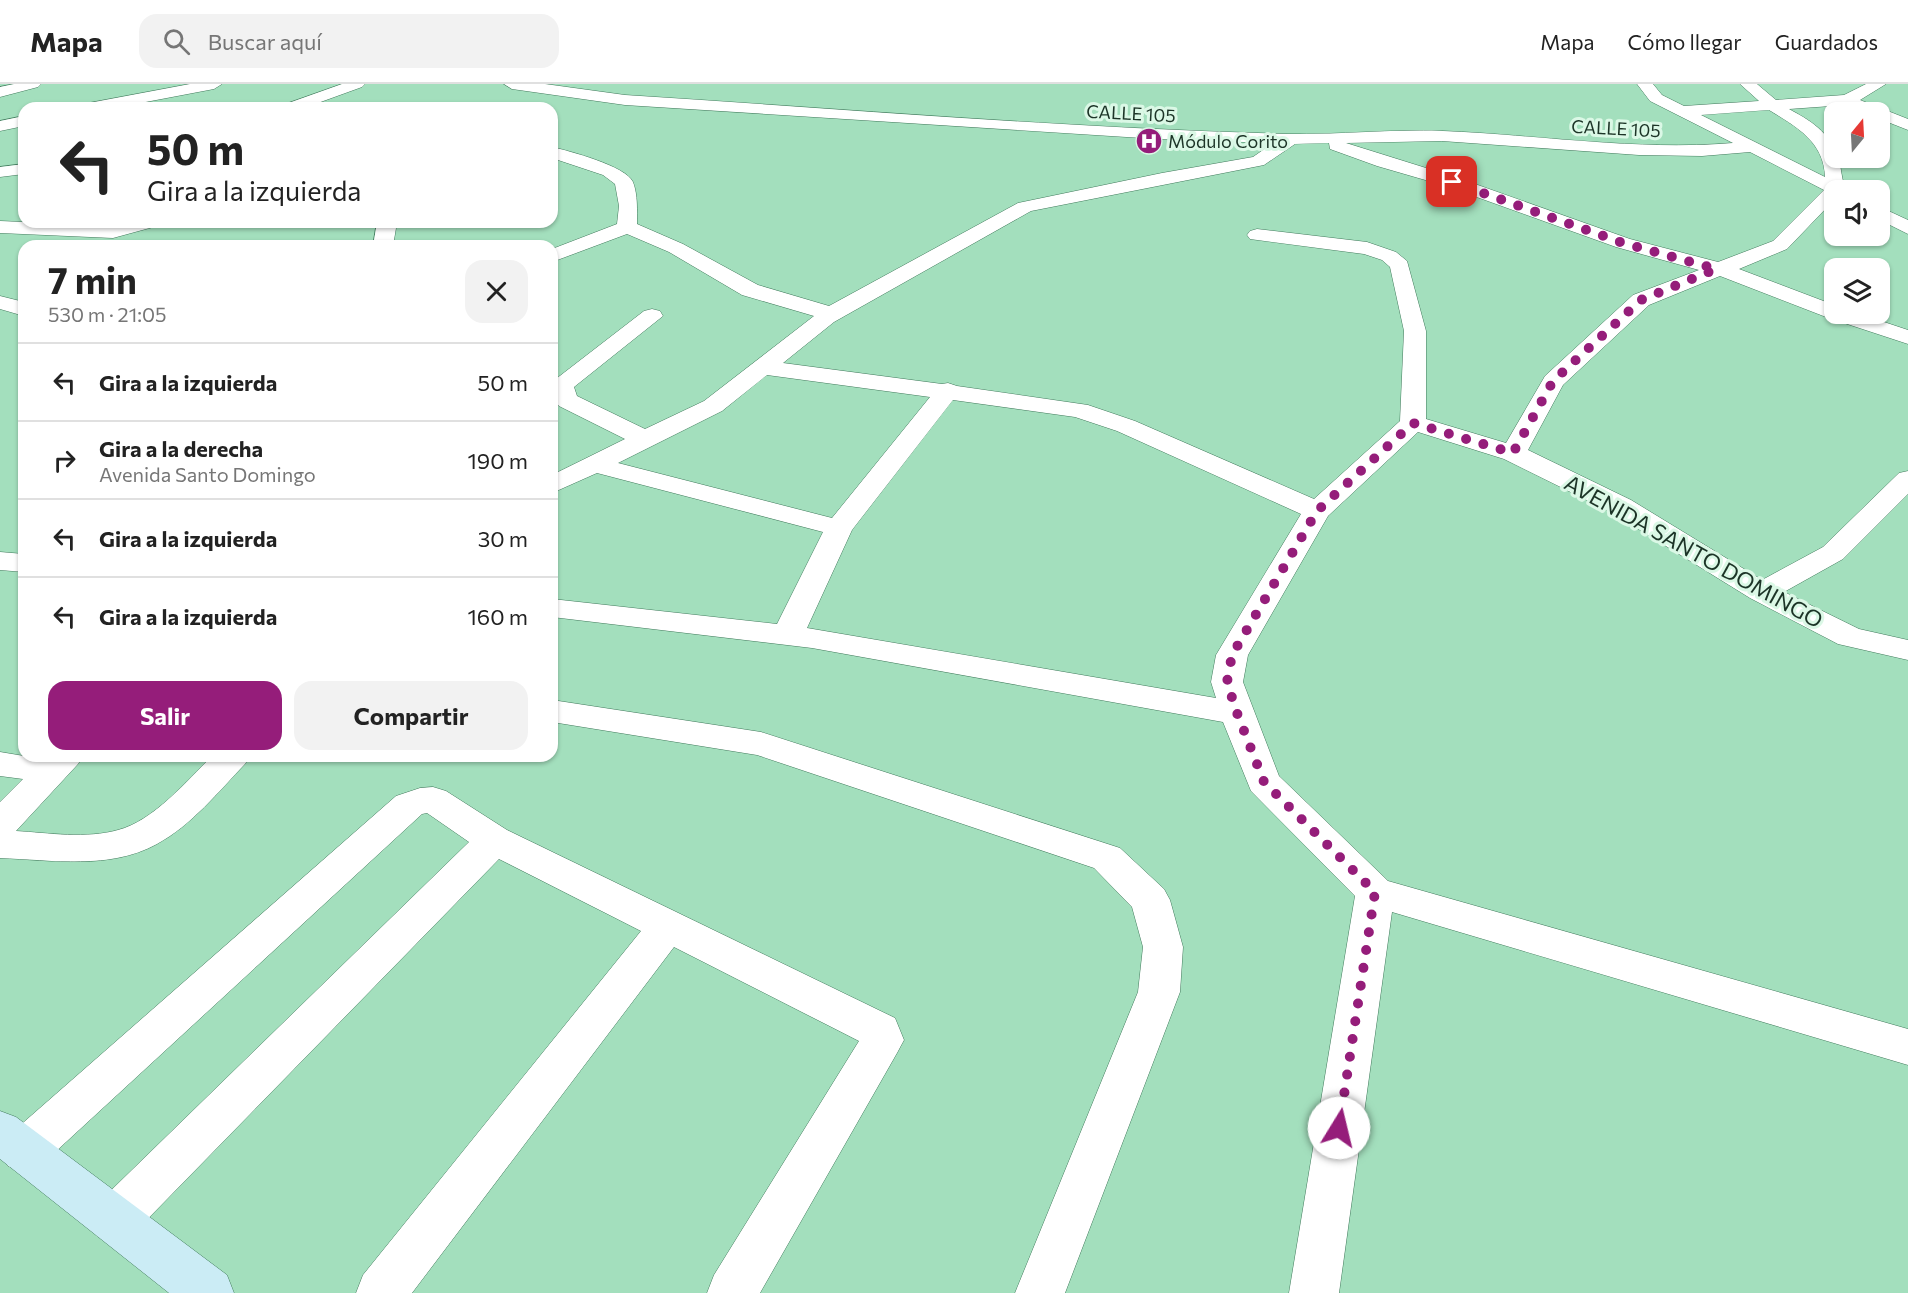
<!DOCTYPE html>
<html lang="es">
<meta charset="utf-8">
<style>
body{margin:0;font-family:Commissioner,sans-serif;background:#f2f2f2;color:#222;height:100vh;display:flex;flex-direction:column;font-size:22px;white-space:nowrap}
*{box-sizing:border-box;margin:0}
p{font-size:20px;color:#767676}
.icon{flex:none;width:33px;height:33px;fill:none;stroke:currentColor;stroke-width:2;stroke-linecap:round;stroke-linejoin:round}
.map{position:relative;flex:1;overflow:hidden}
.sheet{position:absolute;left:18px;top:156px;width:540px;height:522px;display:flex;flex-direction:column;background:#fff;border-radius:18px;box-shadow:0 2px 4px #0004}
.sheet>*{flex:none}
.top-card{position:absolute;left:18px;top:18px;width:540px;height:126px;border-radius:18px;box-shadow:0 2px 4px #0004;background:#fff;color:#222;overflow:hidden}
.needle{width:39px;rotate:18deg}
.controls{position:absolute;left:1824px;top:18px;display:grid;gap:12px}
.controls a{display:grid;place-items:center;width:66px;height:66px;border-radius:12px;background:#fff;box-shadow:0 2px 4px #0004;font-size:30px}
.pin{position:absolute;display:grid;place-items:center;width:51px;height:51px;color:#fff;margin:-26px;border-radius:12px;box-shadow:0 3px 9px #0006}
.me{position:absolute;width:66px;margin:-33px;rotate:9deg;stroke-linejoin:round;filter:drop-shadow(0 0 4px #0008)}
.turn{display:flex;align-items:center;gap:21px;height:126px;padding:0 30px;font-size:27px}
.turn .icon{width:78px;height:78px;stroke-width:2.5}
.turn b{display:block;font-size:42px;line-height:51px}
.round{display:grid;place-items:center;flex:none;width:63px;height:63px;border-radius:18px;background:#f2f2f2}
.summary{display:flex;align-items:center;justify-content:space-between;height:102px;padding:0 30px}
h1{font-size:36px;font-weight:700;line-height:45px}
.primary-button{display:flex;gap:12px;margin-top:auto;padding:12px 30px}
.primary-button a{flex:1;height:69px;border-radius:18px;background:#951d7a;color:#fff;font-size:24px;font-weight:700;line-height:69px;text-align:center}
.primary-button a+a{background:#f2f2f2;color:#222}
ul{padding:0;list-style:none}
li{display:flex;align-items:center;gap:18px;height:78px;padding:0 30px;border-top:2px solid #e0e0e0}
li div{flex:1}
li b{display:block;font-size:22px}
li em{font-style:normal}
header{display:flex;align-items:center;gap:36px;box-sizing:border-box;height:84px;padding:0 30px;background:#fff;border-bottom:2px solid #e0e0e0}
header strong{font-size:28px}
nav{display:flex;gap:33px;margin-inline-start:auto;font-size:21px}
.search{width:420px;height:54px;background:#f2f2f2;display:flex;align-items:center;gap:15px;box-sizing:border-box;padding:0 21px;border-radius:18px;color:#767676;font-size:22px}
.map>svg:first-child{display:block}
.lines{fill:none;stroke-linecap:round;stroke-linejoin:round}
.street-casing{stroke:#417a5c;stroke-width:1}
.secondary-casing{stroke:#417a5c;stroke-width:1}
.street{fill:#fff;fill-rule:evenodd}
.secondary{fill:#cbecf5;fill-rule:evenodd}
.route{stroke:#951d7a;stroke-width:10;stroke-dasharray:0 18}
.labels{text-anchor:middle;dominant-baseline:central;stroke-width:6;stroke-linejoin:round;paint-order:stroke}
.far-street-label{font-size:18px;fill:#1c3427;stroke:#dbf8e6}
.far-poi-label{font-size:18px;fill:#1c3427;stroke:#dbf8e6;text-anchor:start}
.street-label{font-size:22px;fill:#1c3427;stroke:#dbf8e6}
</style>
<header>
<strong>Mapa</strong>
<div class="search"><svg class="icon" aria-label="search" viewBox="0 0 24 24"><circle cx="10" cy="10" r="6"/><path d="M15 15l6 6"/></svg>Buscar aquí</div>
<nav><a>Mapa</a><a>Cómo llegar</a><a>Guardados</a></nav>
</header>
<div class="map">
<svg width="1908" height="1209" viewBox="0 0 1908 1209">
<rect width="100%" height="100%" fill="#a3dfbd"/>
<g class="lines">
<defs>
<path id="street" d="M14,0h27l-3,3 -38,10v-10z
M190,0h32l-8,5 -100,19h-33l8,-5z
M342,0h23l-3,3 -58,21h-23l2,-3z
M504,0h41l80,11c221,14 441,33 662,39 52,1 104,-5 156,-3 97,4 193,20 290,12l-83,-42 -13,-17h16l9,11 22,11 75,-5 -19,-17h17l19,16 68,-5 22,-11h20l-26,16 48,19v11l-28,-11v-7h-16l-19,-7 -56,4c18,10 45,24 45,49h4c4,10 3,24 9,32h-13v10l-47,49 -48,20 95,36v9h26l48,16v14l-82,-27 -106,-41 -71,29 -86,80 -35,65 103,50 131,80 61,-33 76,-74 9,-2v23l-65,65 -59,33 75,37 49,11v20l-70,-16 -88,-46 -139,-86 -107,-53 -86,-27 -90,84 -80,139 -5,27 36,94 109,105 520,148v36l-516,-153 -53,381h-50l66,-397 -104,-105 -28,-69 -411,-74 -260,-31v-18l225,25 46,-92 -226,-59 -45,20v-18l73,-36 -66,-33 -7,-9v-15l92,-71 8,-2 8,2 3,5 -89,71 3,9 68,33 59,-28 110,-85 -72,-21 -73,-43 -42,-18 -75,28v-13l65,-25 2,-18 -4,-22 -12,-9 -51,-17v-11c17,4 74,19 81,35 5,13 4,29 4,42l46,20 75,41 71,21 189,-103 144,-30 91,-16 20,-14 -115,-4 -533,-34 -113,-16zM1769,26c26,16 55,31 56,67l-124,-62zM1442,57l197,14 63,1 48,-4 74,38 -51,51 -55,21 -88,-23 -172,-61 -112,-35zM1329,59l1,6 47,17 69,20 170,61 83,23 -66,25 -88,81 -39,67 -80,-24v-88l-19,-70 -11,-9 -29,-10 -110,-13 -7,2 -3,4 3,4 114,15 18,6 8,7 14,64 -4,90 -86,78 -179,-78 -47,-16 -131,-19 -9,-3 -6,1 -159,-21 51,-41 197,-111 233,-46 31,-21zM767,291l163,22 -98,121 -214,-55 104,-52zM953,316l122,17 42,14 184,83 -85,141 -5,27 5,16 -409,-70 45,-98z
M24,32v10l-24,5v-10z
M24,80v10l-24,3v-10z
M1880,123l28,13v14l-28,-14z
M0,137l113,5 15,-4h32l-3,4 -44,12 -113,-5z
M377,138h20l-4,24h-20z
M0,212l24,6v14l-24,-7z
M0,468l24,2v18l-24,-2z
M552,616l209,32 359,116 44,41 6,11 13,47 -3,45 -115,301h-50l123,-301 5,-45 -11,-40 -38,-39 -337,-113 -205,-33z
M0,668l24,4h59l-5,8 -62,67c32,2 71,8 102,-1 35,-9 69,-49 94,-74h38l-5,8c-27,28 -53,61 -88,80 -47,26 -105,16 -157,14v-56l23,-23 -23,-3z
M433,703l13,4 61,39 388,188 9,22 -7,13 -137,240h-53l7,-18 145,-234 -185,-94 -262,346h-56l7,-18 278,-344 -142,-72 -368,377 -17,7 -17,-7 -7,-16 7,-16 372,-362 -42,-29 -5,1 -382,352 -16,6 -16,-6 -7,-15 7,-15 388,-340 24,-8z"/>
<path id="secondary" d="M0,1027l16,6 211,158 7,18h-65l-169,-134z"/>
</defs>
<use href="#street" class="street-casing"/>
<use href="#secondary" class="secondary-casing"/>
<use href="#street" class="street"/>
<use href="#secondary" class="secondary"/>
</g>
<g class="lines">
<path class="route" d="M1339,1044l36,-236 -111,-110 -27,-69 -10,-31 5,-27 85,-144 96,-88 100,30 40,-72 88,-81 75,-31 -93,-26 -171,-61"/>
</g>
<defs>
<symbol id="hospital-disc" viewBox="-11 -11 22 22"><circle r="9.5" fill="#951d7a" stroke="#dbf8e6"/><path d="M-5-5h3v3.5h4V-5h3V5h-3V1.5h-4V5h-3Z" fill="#fff"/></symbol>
</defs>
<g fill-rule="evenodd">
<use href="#hospital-disc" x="1134" y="42" width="30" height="30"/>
</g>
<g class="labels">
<g class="far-street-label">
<text transform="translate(1131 29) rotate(3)">CALLE 105</text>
<text transform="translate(1616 44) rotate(3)">CALLE 105</text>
</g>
<g class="far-poi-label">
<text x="1168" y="57">Módulo Corito</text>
</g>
<g class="street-label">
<text transform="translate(1694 467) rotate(29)">AVENIDA SANTO DOMINGO</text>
</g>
</g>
</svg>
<div class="controls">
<a><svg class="needle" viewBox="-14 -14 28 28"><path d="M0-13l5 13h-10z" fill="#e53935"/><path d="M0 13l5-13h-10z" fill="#767676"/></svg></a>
<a><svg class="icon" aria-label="sound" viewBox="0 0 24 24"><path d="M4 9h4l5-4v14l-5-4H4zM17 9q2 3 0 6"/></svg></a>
<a><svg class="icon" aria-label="layers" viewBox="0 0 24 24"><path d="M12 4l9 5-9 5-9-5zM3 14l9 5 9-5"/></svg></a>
</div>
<div class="pin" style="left:1452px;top:98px;background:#d93025"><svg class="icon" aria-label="arrive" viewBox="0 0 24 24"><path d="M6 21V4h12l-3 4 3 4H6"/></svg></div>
<svg class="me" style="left:1339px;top:1044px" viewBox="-20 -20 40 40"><circle r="19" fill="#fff"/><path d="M0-13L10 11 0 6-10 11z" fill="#951d7a"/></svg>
<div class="top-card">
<div class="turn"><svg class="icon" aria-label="left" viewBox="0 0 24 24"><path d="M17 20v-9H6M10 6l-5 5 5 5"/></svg><div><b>50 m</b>Gira a la izquierda</div></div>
</div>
<section class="sheet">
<div class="summary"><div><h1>7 min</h1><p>530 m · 21:05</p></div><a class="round"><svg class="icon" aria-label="close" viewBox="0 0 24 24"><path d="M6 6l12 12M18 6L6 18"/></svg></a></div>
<ul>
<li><svg class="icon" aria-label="left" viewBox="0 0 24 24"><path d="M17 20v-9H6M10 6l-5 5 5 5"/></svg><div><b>Gira a la izquierda</b></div><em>50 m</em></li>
<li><svg class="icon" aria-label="right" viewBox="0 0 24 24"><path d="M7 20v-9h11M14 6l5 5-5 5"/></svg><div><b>Gira a la derecha</b><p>Avenida Santo Domingo</p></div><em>190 m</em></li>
<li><svg class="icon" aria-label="left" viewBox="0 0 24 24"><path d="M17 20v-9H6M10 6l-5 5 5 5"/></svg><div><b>Gira a la izquierda</b></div><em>30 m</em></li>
<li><svg class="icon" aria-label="left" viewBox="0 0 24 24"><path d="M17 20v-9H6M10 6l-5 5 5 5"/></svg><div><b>Gira a la izquierda</b></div><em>160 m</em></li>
</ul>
<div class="primary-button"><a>Salir</a><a>Compartir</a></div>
</section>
</div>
